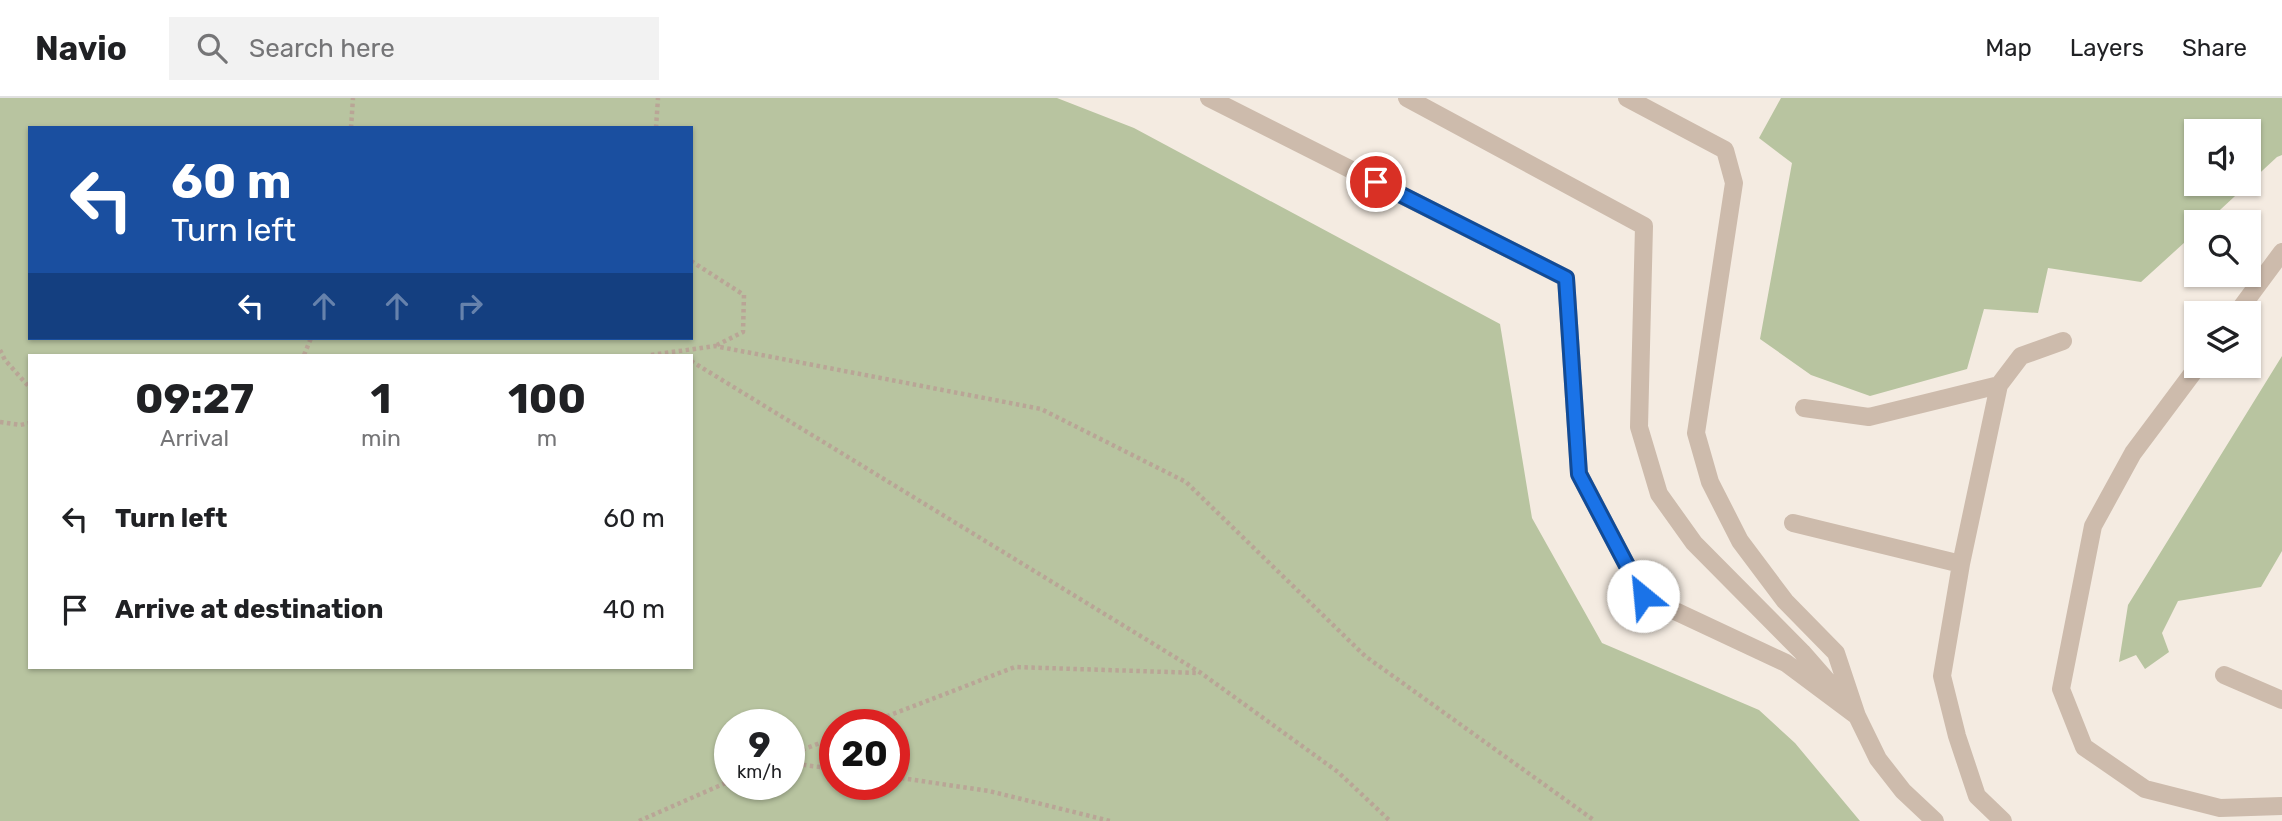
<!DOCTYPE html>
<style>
body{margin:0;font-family:Rubik,sans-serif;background:#f2f2f2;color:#202124;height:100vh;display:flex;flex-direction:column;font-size:26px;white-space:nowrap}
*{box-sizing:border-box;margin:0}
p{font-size:23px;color:#757577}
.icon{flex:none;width:38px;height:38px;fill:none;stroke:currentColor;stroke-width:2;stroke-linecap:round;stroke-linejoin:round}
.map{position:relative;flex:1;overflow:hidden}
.drawer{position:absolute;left:28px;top:256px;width:665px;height:315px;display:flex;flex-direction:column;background:#fff;border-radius:0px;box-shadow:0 2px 5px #0004}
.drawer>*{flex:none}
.top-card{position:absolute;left:28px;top:28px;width:665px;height:214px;border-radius:0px;box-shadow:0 2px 5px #0004;background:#1a4fa0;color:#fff;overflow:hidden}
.controls{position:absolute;left:2184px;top:21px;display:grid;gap:14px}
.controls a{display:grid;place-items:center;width:77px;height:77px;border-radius:0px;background:#fff;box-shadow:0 2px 5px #0004;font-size:35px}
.speed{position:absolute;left:714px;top:611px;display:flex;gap:14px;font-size:35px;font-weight:700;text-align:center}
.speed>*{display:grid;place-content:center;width:91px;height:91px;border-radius:50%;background:#fff;box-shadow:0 2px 5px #0004;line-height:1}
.speed small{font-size:18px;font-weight:400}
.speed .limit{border:10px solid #d22;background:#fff;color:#111}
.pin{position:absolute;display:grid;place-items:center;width:60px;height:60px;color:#fff;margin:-30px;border:4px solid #fff;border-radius:50%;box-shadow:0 2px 7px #0007}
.me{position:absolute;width:77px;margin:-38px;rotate:332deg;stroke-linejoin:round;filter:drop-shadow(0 0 5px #0008)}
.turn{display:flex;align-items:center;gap:24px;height:147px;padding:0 28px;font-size:32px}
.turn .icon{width:91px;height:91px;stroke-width:2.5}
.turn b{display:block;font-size:49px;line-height:60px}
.lanes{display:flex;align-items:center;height:66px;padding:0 28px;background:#0003;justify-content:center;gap:35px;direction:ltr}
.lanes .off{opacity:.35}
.eta{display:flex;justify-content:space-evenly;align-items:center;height:119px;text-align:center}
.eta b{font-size:42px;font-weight:700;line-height:49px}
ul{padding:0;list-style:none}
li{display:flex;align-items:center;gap:21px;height:91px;padding:0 28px}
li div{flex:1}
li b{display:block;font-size:26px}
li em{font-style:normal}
header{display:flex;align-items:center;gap:42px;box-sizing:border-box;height:98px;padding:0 35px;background:#fff;border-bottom:2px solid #e0e0e0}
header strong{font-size:33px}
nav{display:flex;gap:38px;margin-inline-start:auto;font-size:24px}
.search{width:490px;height:63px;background:#f2f2f2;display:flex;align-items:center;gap:18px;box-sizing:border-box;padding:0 24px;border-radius:0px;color:#757577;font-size:26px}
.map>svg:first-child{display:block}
.green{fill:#b8c4a0;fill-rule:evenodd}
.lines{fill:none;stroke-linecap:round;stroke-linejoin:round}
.path{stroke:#b9a596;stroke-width:4.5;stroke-dasharray:3.5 3.5;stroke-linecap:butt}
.minor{stroke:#cdbbac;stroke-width:18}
.route-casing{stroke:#114b97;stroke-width:18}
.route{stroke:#1a73e8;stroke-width:12}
</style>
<header>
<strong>Navio</strong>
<div class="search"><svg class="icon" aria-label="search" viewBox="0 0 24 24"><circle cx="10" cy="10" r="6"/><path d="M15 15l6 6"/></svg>Search here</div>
<nav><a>Map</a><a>Layers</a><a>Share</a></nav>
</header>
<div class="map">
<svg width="2282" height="723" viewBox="0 0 2282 723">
<rect width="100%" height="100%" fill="#f4ebe1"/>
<path class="green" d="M0,0h1057l77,30 366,196 32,194 70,125 157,67 36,33 65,78h-1860zM30,30h661v210h-661zM30,257h661v312h-661zM789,626v60h-59v-60zM894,626v60h-59v-60z
M1781,0h501v57l-5,2 -28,26v-52h-53v53h52l-41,38h-11v10l-55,50 -93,-14 -10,45 -54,-4 -17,60 -97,27 -59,-21 -51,-36 32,-176 -33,-25z
M2282,258v195l-21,36 -83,14 -16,32 7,19 -24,17 -9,-14 -17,7 9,-57z"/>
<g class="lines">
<path class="path" d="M351,30l2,-30
M656,30l2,-30
M691,163l53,34 -1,37 -26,13
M0,252l5,10 25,28
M304,257l7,-17
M651,257l64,-9 326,63 145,73 179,174 230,165
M691,263l510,312 137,99 52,49
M0,324l20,3 10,-2
M867,626l148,-57 184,6
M789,657l46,-18
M789,665l46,6
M894,679l95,14 121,30
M639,723l91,-40"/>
<path class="minor" d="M1209,0l357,180 13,196 64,122 143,67 71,53
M1407,0l237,128 -5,201 20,67 35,49 108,109 35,40
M1627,0l98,52 9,33 -38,250 14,49 30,59 45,60 51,52 21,63 21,43 25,32 32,30
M2237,215l45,-61
M2198,268l-65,87 -40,73 -32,163 23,58 61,42 75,19 62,-2
M1804,310l65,9 130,-32
M1793,425l168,41
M2224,577l58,25
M2003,723l-26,-25 -20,-60 -15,-60 19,-112 38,-179 22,-29 42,-15"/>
</g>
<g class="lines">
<defs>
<path id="route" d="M1376,84l190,96 13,196 64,122"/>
</defs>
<use href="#route" class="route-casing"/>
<use href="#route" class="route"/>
</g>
</svg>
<div class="controls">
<a><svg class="icon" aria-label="sound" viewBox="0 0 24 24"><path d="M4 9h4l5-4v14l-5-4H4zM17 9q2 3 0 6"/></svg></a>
<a><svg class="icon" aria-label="search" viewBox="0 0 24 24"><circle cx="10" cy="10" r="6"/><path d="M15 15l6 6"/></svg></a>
<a><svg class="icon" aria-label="layers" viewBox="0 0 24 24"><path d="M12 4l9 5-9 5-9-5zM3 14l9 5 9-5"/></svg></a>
</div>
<div class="speed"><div>9<small>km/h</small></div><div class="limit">20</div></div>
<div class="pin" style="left:1376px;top:84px;background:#d93025"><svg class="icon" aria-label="arrive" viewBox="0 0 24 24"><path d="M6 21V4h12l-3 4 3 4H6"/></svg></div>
<svg class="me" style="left:1643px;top:498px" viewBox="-20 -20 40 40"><circle r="19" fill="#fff"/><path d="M0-13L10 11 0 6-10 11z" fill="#1a73e8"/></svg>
<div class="top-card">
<div class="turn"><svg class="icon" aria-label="left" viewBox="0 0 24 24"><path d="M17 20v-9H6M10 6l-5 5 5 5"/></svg><div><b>60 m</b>Turn left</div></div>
<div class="lanes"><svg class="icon" aria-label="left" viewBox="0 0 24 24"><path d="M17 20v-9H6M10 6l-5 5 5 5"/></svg><svg class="icon off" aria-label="ahead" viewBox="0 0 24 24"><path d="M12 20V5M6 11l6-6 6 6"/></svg><svg class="icon off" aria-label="ahead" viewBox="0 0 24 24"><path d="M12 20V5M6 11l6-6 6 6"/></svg><svg class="icon off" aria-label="right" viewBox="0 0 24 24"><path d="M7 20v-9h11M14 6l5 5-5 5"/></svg></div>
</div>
<section class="drawer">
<div class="eta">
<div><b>09:27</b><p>Arrival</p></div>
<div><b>1</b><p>min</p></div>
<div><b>100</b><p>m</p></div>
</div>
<ul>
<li><svg class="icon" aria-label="left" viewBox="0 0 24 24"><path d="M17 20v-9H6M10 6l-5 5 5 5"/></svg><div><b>Turn left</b></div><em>60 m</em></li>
<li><svg class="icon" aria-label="arrive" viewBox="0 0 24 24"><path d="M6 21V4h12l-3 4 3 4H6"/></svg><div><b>Arrive at destination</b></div><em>40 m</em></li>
</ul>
</section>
</div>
